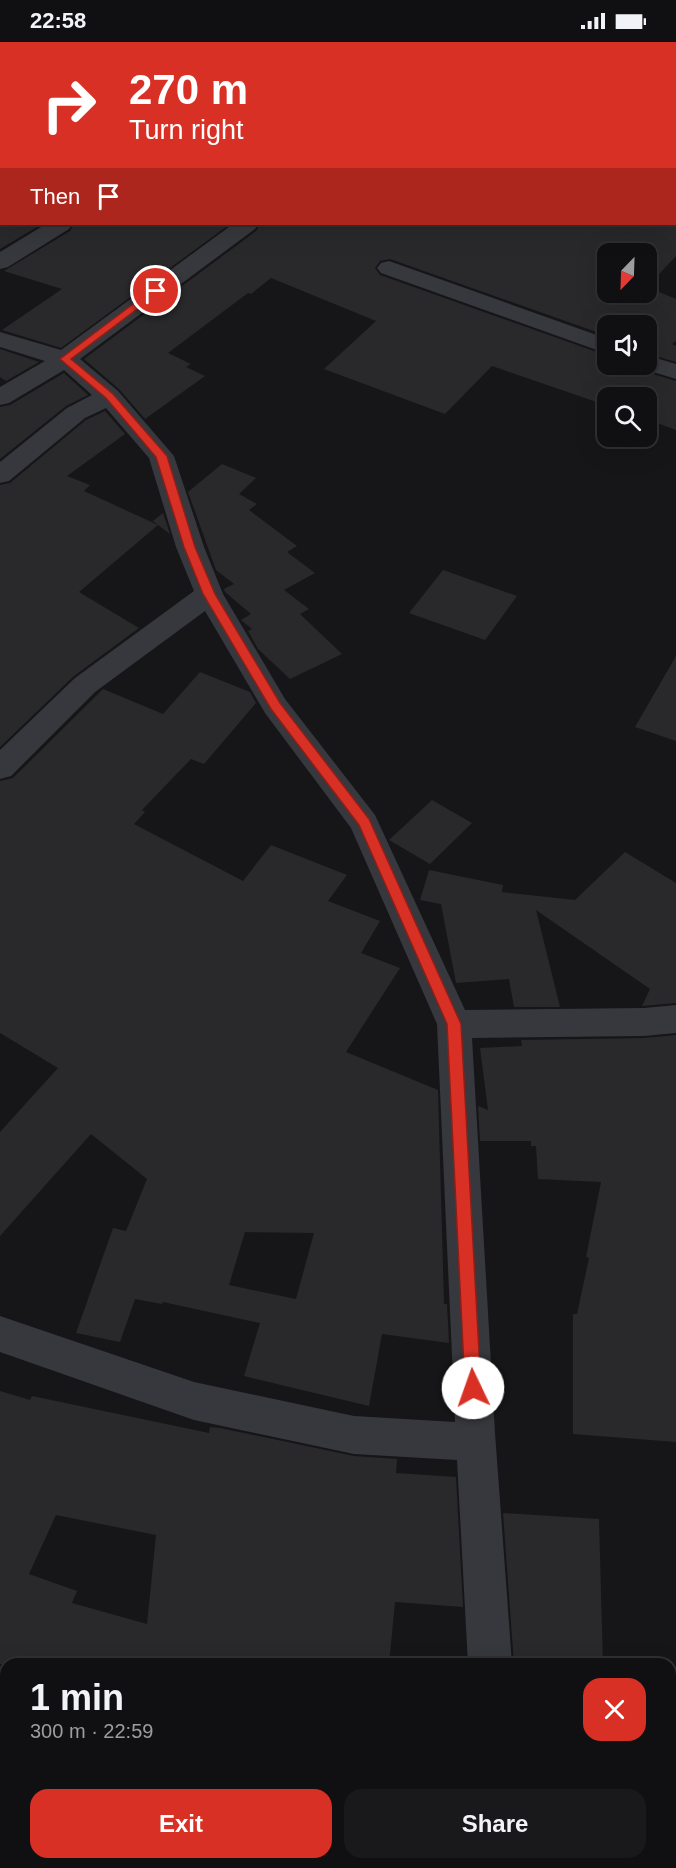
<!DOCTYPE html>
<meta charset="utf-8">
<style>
body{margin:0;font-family:Helvetica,sans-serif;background:#19191b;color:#f1f3f6;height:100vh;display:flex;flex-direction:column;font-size:22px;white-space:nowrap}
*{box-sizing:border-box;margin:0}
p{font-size:20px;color:#9c9d9f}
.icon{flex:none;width:33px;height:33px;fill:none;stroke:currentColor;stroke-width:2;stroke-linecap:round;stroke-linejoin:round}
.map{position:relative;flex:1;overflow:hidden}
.details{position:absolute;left:0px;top:1616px;width:676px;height:212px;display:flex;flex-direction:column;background:#101012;border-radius:18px 18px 0 0;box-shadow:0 6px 24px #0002,0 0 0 2px #303032}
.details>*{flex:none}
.top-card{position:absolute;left:0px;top:0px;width:676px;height:183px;box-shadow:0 6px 24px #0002,0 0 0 2px #303032;background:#d93025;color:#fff;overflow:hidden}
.needle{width:39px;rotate:203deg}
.fabs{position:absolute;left:597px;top:201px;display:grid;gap:12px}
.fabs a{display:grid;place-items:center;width:60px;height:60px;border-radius:12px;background:#101012;box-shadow:0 6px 24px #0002,0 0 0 2px #303032;font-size:30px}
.pin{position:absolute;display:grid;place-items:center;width:51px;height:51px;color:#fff;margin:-26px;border:3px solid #fff;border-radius:50%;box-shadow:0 2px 6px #0007}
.me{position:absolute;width:66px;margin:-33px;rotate:357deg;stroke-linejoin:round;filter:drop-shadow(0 0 4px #0008)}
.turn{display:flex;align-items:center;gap:21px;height:126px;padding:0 30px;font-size:27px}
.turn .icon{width:78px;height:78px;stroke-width:2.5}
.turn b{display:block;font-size:42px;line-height:51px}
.then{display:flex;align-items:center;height:57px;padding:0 30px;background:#0003;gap:12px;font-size:22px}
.round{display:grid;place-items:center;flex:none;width:63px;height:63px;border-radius:18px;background:#19191b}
.headline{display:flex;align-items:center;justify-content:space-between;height:102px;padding:0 30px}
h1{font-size:36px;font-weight:600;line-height:45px}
.button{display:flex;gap:12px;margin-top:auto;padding:12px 30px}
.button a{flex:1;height:69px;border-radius:18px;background:#d93025;color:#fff;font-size:24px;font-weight:600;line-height:69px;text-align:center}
.button a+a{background:#19191b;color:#f1f3f6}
.status{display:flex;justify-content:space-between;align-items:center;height:42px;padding:0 30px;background:#101012;direction:ltr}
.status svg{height:16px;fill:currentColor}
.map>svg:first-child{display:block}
.building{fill:#29292c;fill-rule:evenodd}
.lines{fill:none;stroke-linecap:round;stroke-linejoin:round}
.minor{fill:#37383d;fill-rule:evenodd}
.route{fill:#d93025;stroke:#8d1f18;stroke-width:1.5}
</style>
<div class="status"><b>22:58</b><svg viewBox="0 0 49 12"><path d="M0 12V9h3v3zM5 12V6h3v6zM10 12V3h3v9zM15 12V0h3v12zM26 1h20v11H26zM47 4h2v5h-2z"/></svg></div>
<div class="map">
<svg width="676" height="1826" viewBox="0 0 676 1826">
<rect width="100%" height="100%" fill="#161618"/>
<path class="building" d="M0,182h42l-42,25z
M74,182h156l-169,124 -59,-18 60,-41 -58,-18 66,-40z
M260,182h416v32l-29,31 29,12v42l-4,3 4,2v16l-30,-9v-27h-38v10l-218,-77 -10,2 -5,7 5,7 228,81v8h25l3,5 40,12v49l-30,-11v-21h-38v8l-116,-40 -47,48 -121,-45 52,-48 -105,-43 -20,16 -3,-1 -80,60 23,11 -5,3 19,9 -60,43 -26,-30 -35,-30 172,-128zM608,212h38v38h-38z
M0,307l39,13 -33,19 -6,-4z
M64,331l24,22 -22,11 -66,53v-52l10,-2z
M105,369l20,23 -58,42 23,9 -6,6 74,34 -5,-4 10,-8 7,21 -12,-9 -79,67 60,36 -65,48 -74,71v-262l10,-2 76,-63z
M222,422l34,14 -17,16 18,10 -8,6 48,36 -10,6 28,21 -31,17 25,19 -9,5 42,40 -52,25 -32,-30 -10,-18 4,-2 -11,-9 10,-6 -26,-22 -1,-3 10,-5 -18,-14 -28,-78z
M443,528l74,26 -32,44 -76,-27z
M676,614v85l-41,-14z
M200,630l50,20 6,11 -52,61 -13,-5 -49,51 3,2 -11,12 109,57 28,-36 76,30 -19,26 52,20 -19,32 39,15 -54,84 92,38 6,214h3l2,39 -67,-9 -13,72 -125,-30 16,-53 -97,-21 -1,2 -27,-5 -15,43 -44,-9 37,-105 13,3 21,-52 -56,-45 -91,102v-104l58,-64 -58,-35v-252l13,-3 90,-89 60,25zM245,1190l69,1 -18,66 -67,-14z
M432,758l40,23 -42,41 -41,-24z
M625,810l51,31v120l-34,3 8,-17 -114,-79 24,97h-46l-5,-28 -53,4 -15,-79 -21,-4 9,-30 74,15 -1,7 73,8z
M676,993v407l-103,-8v-120h4l12,-56 -3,-1 15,-75 -63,-3 -2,-33h-5v-5h-51l-2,-35 10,4 -8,-62 42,-2 -1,-6 123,-2z
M0,1349l30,9 2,-4 177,37 1,-6 10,1 134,28 43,3 -1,14 60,4 7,130 -68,-5 -6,62h-389zM56,1473l100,20 -9,89 -75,-21 5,-12 -48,-17z
M503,1471l96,6 4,145h-89z"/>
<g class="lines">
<path class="minor" d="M300,0h21l-22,2z
M455,0h21l-22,2z
M46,182h26l-3,5 -61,38 -8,2v-17z
M233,182h25l-3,5 -175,130 38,32 56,65 30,91 19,47 62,105 90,116 90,195 179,-2 32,-3v28l-32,3 -172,2 23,395 17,231h-44l-11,-204 -103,-6 -160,-34 -194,-68v-36l194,66 160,34 101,6 -18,-398 -86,-196 -86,-115 -60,-102 -110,81 -84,84 -11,3v-29l75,-72 119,-87 -18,-44 -27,-89 -43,-50 -21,10 -76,63 -9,2v-21l67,-54 25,-13 -28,-25 -55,33 -9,2v-18l45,-26 -45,-14v-15l61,18z
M389,219l219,78v15l-227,-81 -4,-5 4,-5z
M646,313l30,9v15l-39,-12 -2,-3h11z
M480,1821h46l1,5h-46z"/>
</g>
<path class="route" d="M153,247l8,2 -90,68 42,35 54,62 28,91 20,47 65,109 89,116 92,205 20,364 -2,5 -6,2 -6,-2 -2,-5 -18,-364 -88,-199 -88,-116 -68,-115 -19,-47 -28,-90 -50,-59 -46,-39z"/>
</svg>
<div class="fabs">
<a><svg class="needle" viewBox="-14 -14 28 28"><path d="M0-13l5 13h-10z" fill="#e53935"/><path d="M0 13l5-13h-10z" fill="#9c9d9f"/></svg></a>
<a><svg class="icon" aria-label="sound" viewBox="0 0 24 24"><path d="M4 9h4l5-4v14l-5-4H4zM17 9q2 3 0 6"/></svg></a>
<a><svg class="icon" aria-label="search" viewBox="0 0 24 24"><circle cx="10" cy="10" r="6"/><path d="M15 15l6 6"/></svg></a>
</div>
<div class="pin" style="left:156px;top:249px;background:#d93025"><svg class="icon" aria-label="arrive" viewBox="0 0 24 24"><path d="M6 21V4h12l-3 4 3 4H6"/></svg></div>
<svg class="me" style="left:473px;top:1346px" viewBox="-20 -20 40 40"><circle r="19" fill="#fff"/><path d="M0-13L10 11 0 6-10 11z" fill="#d93025"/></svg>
<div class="top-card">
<div class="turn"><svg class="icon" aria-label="right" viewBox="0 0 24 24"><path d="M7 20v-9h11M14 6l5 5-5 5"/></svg><div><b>270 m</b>Turn right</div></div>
<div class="then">Then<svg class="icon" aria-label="arrive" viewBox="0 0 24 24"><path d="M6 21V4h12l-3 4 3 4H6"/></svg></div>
</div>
<section class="details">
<div class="headline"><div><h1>1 min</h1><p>300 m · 22:59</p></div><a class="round" style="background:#d93025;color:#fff"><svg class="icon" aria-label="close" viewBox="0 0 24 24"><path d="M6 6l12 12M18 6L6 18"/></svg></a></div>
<div class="button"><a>Exit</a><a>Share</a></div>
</section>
</div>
